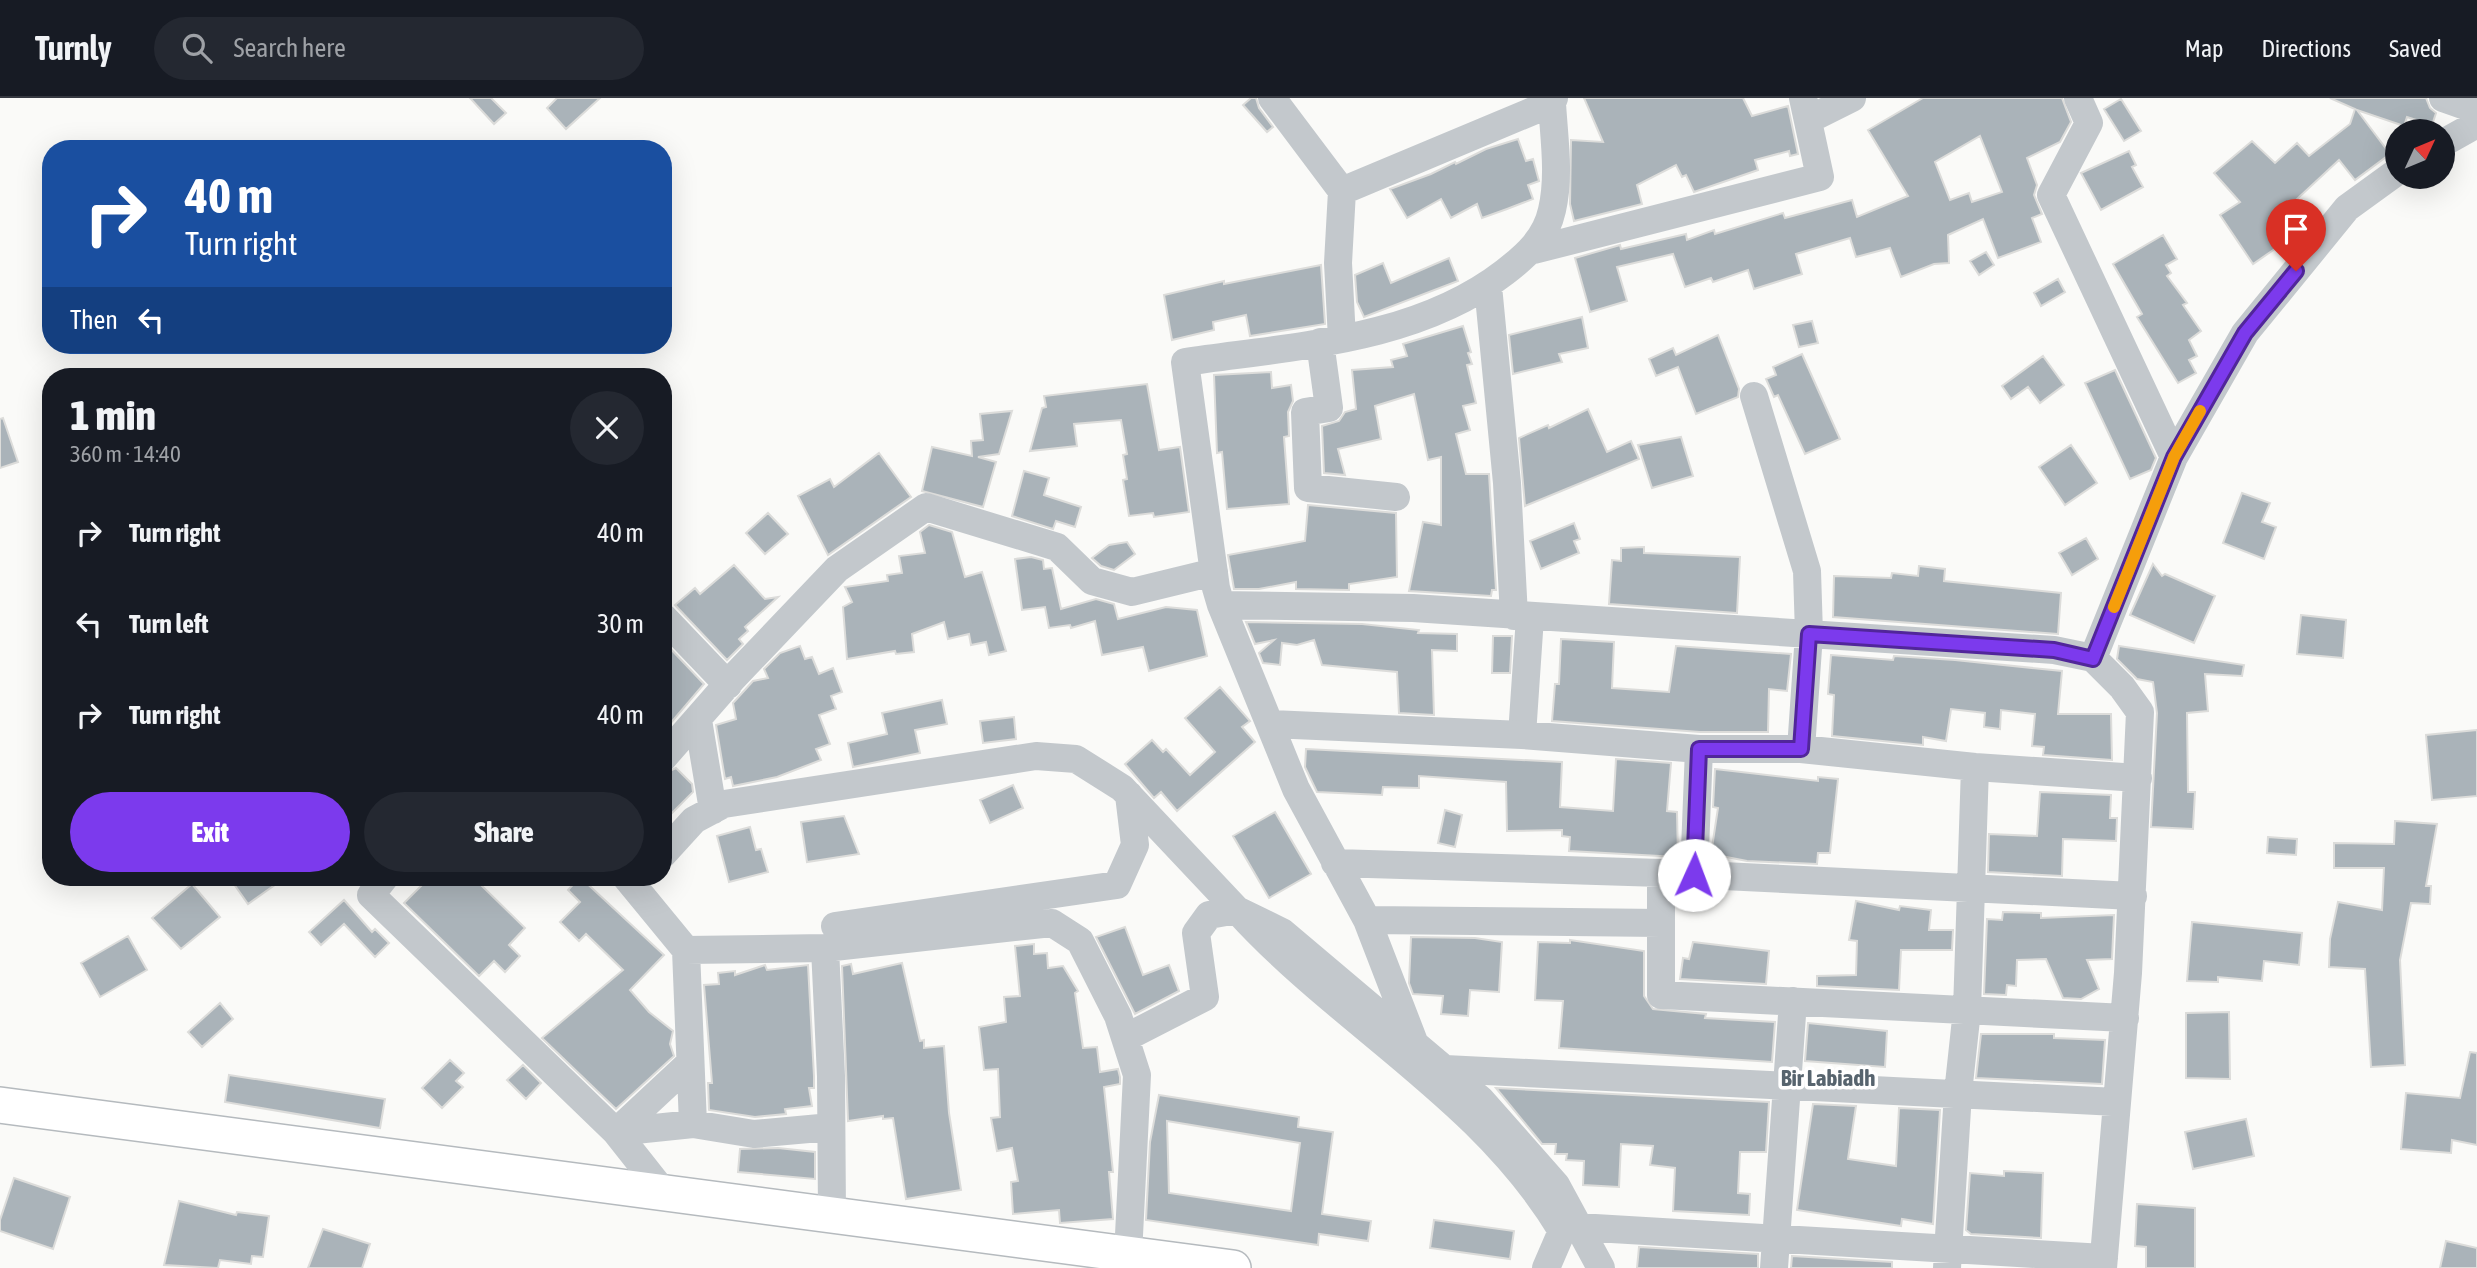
<!DOCTYPE html>
<meta charset="utf-8">
<style>
body{margin:0;font-family:"Asap Condensed",sans-serif;background:#242831;color:#f1f3f6;height:100vh;display:flex;flex-direction:column;font-size:26px;white-space:nowrap}
*{box-sizing:border-box;margin:0}
p{font-size:23px;color:#9ea1a6}
.icon{flex:none;width:38px;height:38px;fill:none;stroke:currentColor;stroke-width:2;stroke-linecap:round;stroke-linejoin:round}
.map{position:relative;flex:1;overflow:hidden}
.panel{position:absolute;left:42px;top:270px;width:630px;height:518px;display:flex;flex-direction:column;background:#171b24;border-radius:28px;box-shadow:0 7px 28px #0002}
.panel>*{flex:none}
.guide{position:absolute;left:42px;top:42px;width:630px;height:214px;border-radius:28px;box-shadow:0 7px 28px #0002;background:#1a4fa0;color:#fff;overflow:hidden}
.needle{width:46px;rotate:46deg}
.fabs{position:absolute;left:2385px;top:21px;display:grid;gap:14px}
.fabs a{display:grid;place-items:center;width:70px;height:70px;border-radius:50%;background:#171b24;box-shadow:0 7px 28px #0002;font-size:35px}
.pin{position:absolute;display:grid;place-items:center;width:60px;height:60px;color:#fff;margin:-72px -30px;border-radius:50% 50% 50% 0;rotate:-45deg;box-shadow:0 0 7px #0007}
.pin .icon{rotate:45deg}
.me{position:absolute;width:77px;margin:-38px;rotate:2deg;stroke-linejoin:round;filter:drop-shadow(0 0 5px #0008)}
.turn{display:flex;align-items:center;gap:24px;height:147px;padding:0 28px;font-size:32px}
.turn .icon{width:91px;height:91px;stroke-width:2.5}
.turn b{display:block;font-size:49px;line-height:60px}
.then{display:flex;align-items:center;height:66px;padding:0 28px;background:#0003;gap:14px;font-size:26px}
.round{display:grid;place-items:center;flex:none;width:74px;height:74px;border-radius:37px;background:#242831}
.head{display:flex;align-items:center;justify-content:space-between;height:119px;padding:0 28px}
h1{font-size:42px;font-weight:800;line-height:52px}
.primary-button{display:flex;gap:14px;margin-top:auto;padding:14px 28px}
.primary-button a{flex:1;height:80px;border-radius:42px;background:#7c3aed;color:#fff;font-size:28px;font-weight:800;line-height:80px;text-align:center}
.primary-button a+a{background:#242831;color:#f1f3f6}
ul{padding:0;list-style:none}
li{display:flex;align-items:center;gap:21px;height:91px;padding:0 28px}
li div{flex:1}
li b{display:block;font-size:26px}
li em{font-style:normal}
header{display:flex;align-items:center;gap:42px;box-sizing:border-box;height:98px;padding:0 35px;background:#171b24;border-bottom:2px solid #363941}
header strong{font-size:33px}
nav{display:flex;gap:38px;margin-inline-start:auto;font-size:24px}
.search{width:490px;height:63px;background:#242831;display:flex;align-items:center;gap:18px;box-sizing:border-box;padding:0 24px;border-radius:38px;color:#9ea1a6;font-size:26px}
.map>svg:first-child{display:block}
.building{fill:#aab3b9;stroke:#dcdcda;stroke-width:2;fill-rule:evenodd}
.lines{fill:none;stroke-linecap:round;stroke-linejoin:round}
.major-casing{stroke:#b5babe;stroke-width:38}
.minor{stroke:#c3c8cc;stroke-width:28}
.major{stroke:#fff;stroke-width:35}
.route-casing{stroke:#51269a;stroke-width:18}
.route{stroke:#7c3aed;stroke-width:12}
.slow{stroke:#f59e0b;stroke-width:12}
.labels{text-anchor:middle;dominant-baseline:central;stroke-width:7;stroke-linejoin:round;paint-order:stroke}
.quarter-label{font-size:23px;font-weight:bold;fill:#57646e;stroke:#fff}
</style>
<header>
<strong>Turnly</strong>
<div class="search"><svg class="icon" aria-label="search" viewBox="0 0 24 24"><circle cx="10" cy="10" r="6"/><path d="M15 15l6 6"/></svg>Search here</div>
<nav><a>Map</a><a>Directions</a><a>Saved</a></nav>
</header>
<div class="map">
<svg width="2477" height="1170" viewBox="0 0 2477 1170">
<rect width="100%" height="100%" fill="#fafaf8"/>
<path class="building" d="M470,0h21l15,15 -12,11z
M557,0h43l-34,31 -19,-21z
M1251,0h5l3,10 14,19 -6,5 -24,-27z
M1584,0h159l9,18 36,-10 10,48 -8,2 -1,-5 -34,9 3,10 -64,22 -8,-17 -4,2 -6,-12 -39,20 5,19 -68,17 -4,-17 1,-64 32,2z
M1923,0h139l9,24 -11,20 -33,16 10,27 -3,10 8,19 -10,4 9,24 -43,16 -15,-39 -35,16 1,28 -15,1 -33,13 -11,-29 -34,9 -6,-19 -54,16 6,20 -48,15 -6,-19 -35,12 -2,-4 -26,9 -12,-33 -56,13 10,34 -37,11 -15,-54 45,-13 1,4 65,-15 1,6 27,-10 1,4 68,-21 2,5 67,-18 5,17 51,-21 -40,-66zM1980,38l22,56 -30,10 -3,-9 -19,7 -15,-38z
M2330,0h96l4,10 6,5 -4,12 -25,-8 -3,9 -47,-16 33,44 -35,26 -16,-20 -42,39 14,15 -31,27 2,3 -29,20 -33,-49 20,-13 -26,-29 38,-32 23,22 22,-20 12,13 41,-32 5,-15z
M2121,1l20,32 -17,10 -20,-32z
M1518,41l8,22 7,-2 6,22 -11,4 5,14 -26,10 -25,9 -5,-14 -26,14 -10,-19 -34,19 -17,-29 41,-15 24,-12 1,2 30,-15z
M2129,53l7,14 -4,2 11,20 -42,23 -20,-37z
M2163,137l14,24 -11,6 5,8 -4,3 20,27 -4,2 18,26 -12,9 8,16 -8,4 7,13 -18,10 -41,-66 5,-3 -29,-50z
M1986,154l8,13 -15,10 -9,-14z
M1449,160l9,23 -94,36 -7,-15 -2,-27 28,-12 8,20z
M1321,167l4,59 -75,12 -4,-21 -33,7 1,8 -42,10 -8,-45 60,-14v3z
M2058,181l7,13 -24,14 -7,-13z
M1582,219l6,31 -29,6 3,8 -49,12 -4,-39z
M1812,223l6,22 -19,4 -6,-22z
M1463,228l8,26 -3,1 4,11 -5,1 9,38 -13,3 7,24 -14,4 10,40h23l7,116h-4l-1,6 -82,-5 14,-69 18,3v-68l-13,3 -14,-66 -39,12 6,33 -43,10 7,26 -21,-2 -2,-47 17,-5 6,-9 11,-3 -4,-39 41,-3 -2,-7 16,-4 -4,-12z
M1718,237l21,54 -1,8 -42,17 -18,-47 -22,9 -7,-17 24,-11 3,7z
M1802,256l38,85 -35,15 -27,-59 -4,2 -8,-18 10,-4 -3,-8z
M2043,258l21,29 -24,18 -12,-16 -17,12 -9,-13z
M2115,272l41,88 -5,12 -21,9 -45,-96z
M1271,274l1,16 19,-3 2,16 -5,11 1,24 -5,1 5,67 -62,5 -5,-57 -5,1 -3,-78z
M1147,286l12,66 21,-3 9,65 -35,5 -1,-4 -24,3 -6,-36 4,-1 -4,-24 4,-1 -6,-34 -47,4 3,22 -47,5 12,-43 4,-1 -2,-11z
M1588,311l19,43 24,-11 8,18 -114,47 -6,-68 29,-13 1,3z
M1012,313l-13,43 -21,3 18,5 -13,45 -61,-16 10,-44 40,9 -1,-15 12,-1 -3,-26z
M3,320l15,44 -18,6v-49z
M1681,339l12,39 -41,12 -14,-43z
M2071,347l26,38 -32,22 -26,-38z
M879,355l32,44 -83,58 -30,-59 32,-17 4,8z
M1024,373l25,7 -5,17 37,12 -6,20 -19,-6 -3,8 -41,-13z
M2242,395l28,10 -8,19 14,5 -12,32 -41,-16z
M1308,407l88,8 1,64 -48,7v6l-53,-1v-7l-37,7h-25l-6,-34 77,-14z
M768,415l20,21 -23,20 -19,-21z
M1574,425l6,16 -6,2 5,12 -38,16 -11,-28z
M929,427l23,7 13,45 17,-5 24,79 -17,4 -3,-13 -15,3 -2,-11 -21,5 -4,-17 -32,12 2,18 -18,2 -1,-3 -48,8 -4,-52 9,-5 -7,-15 43,-6 -1,-6 15,-2 -3,-17 26,-3 -5,-21z
M2086,440l12,21 -26,16 -13,-22z
M1127,444l8,12 -21,16 -13,-4 -9,-8 17,-13z
M1644,449v6l96,4 -3,56 -128,-9 3,-44 9,1v-13z
M1031,459l12,3 1,9 8,-1 9,41 35,-10 18,5 4,15 48,-12 31,3 10,46 -58,15 -6,-24 -41,8 -7,-34 -24,7 -1,-3 -21,3 -4,-21 -23,3 -7,-51z
M2153,466l9,12 3,-2 50,22 -21,47 -64,-28z
M734,467l31,34 13,-2 -33,30 3,4 -9,8 4,5 -16,16 -52,-55 20,-17 5,6z
M1919,468l26,3 -1,12 117,12 -3,41 -225,-17 1,-41 57,2 1,-5 26,3z
M2301,517l45,5 -3,38 -46,-4z
M1246,524l116,2 57,6 -1,3 39,1v17l-25,-1 2,65 -35,-2 -2,-41 -75,-7 -8,-25 -17,5 -15,-2 -2,22 -17,-2 -4,-10 15,-13 -19,4z
M1493,538h19l-2,37h-18z
M1561,541l53,3 -2,46 57,4 7,-46 115,8 -4,37 -18,-2 -1,43h-68l-148,-11 3,-37h4z
M665,545l39,41 -41,48v-88z
M800,548l5,13 7,-2 7,17 14,-6 9,24 -11,4 5,13 -17,6 11,29 -14,5 5,11 -44,17 -44,9 -2,-9 -6,2 -9,-54 20,-6 -3,-16 20,-22 15,-3 -4,-9 16,-16z
M2119,548l125,19 -2,11 -37,-2 3,37 -21,2 1,79h7l-2,37 -42,-2 6,-114 -4,-31 -16,-3 -20,-20z
M1831,557l62,5 1,-4 61,4 107,11 -4,43h53l1,46 -69,-5 1,-8 -12,-1 3,-32 -34,-4 -1,19 -16,-2 1,-14 -34,-4 -5,32 -23,-4v8l-91,-9 2,-41 -6,-1z
M1220,589l30,34 -8,6 13,15 -78,69 -16,-19 -7,6 -29,-34 27,-24 11,12 3,-3 24,26 25,-23 -30,-34z
M942,602l5,24 -32,6 5,23 -67,14 -5,-24 39,-9 -5,-21z
M1014,619l2,22 -33,4 -3,-22z
M2477,632v66l-45,4 -6,-65z
M1306,651l256,13 -2,45 53,4 3,-52 55,4 -4,48 10,1 1,45 -109,-6 1,-14 -8,-1v-6l-55,1 -1,-49 -87,-6v12l-36,-1 -1,8 -65,-3 -12,-25z
M676,670l16,16 1,8 -30,30v-48z
M1715,671l103,12v-4l20,2 -8,74h-12l-1,11 -70,-3 -36,-7 7,-46 -5,-1z
M1013,687l10,23 -33,15 -10,-23z
M2040,694l71,3 -1,23h7l-1,23 -53,-2 -1,37 -74,-4 1,-38 48,2z
M1445,712l17,5 -7,32 -17,-4z
M1275,714l36,62 -42,24 -36,-62z
M844,718l15,38 -52,8 -6,-40z
M2395,723l42,3 -11,62h5l-1,18 -19,-1 -11,57 5,105 -34,2 -6,-98 -36,-2 1,-28 8,-37 44,8 2,-42h-50v-25l60,1z
M750,729l6,23 5,-1 7,23 -39,10 -12,-46z
M2268,739l29,2 -1,16 -29,-2z
M229,779h57l-38,27z
M430,779h62l-10,9 43,42 -16,17 11,11 -15,16 -11,-11 -15,15 -75,-73z
M580,779l84,78 -34,35 19,22 24,19 -3,13 4,12 -58,53 -74,-71 81,-68 -37,-36 -7,7 -19,-19 20,-20 -12,-12z
M192,786l28,33 -39,32 -29,-31z
M344,802l28,32 3,-3 14,14 -14,14 -31,-33 -23,21 -12,-13z
M1856,803l43,9 1,-4 31,4 -2,20h24l-1,20h-51l-2,40 -82,-4v-10l39,-1 1,-34 -8,-1z
M2003,814l38,1v5l73,-3 -2,44 -25,1 12,29 -18,10 -18,-1 -17,-39 -29,1 -1,26 -9,-1 -1,10 -22,-1 3,-75 15,1z
M2192,824l110,11 -3,32 -35,-4 -2,20 -44,-4v5l-31,-1z
M1125,829l18,48 26,-10 10,26 -44,23 -39,-77z
M128,838l19,34 -47,27 -19,-34z
M1411,839l64,1 27,4 -3,50 -29,-2 -2,26 -27,-2 2,-18 -30,-2 -4,-11z
M1570,842l74,11v45l9,13 53,5 -1,4 70,4 -3,40 -213,-14 4,-47 -28,-1 3,-58 32,1z
M1693,844l76,9 -3,33 -86,-5 3,-21 6,1z
M1034,846v10l13,-1 1,15 15,-2 15,25 -3,2 8,55 14,-1 3,25 18,-3 2,8v7l-16,3 9,85h-4l4,47 -53,4 -1,-13 -46,4 -2,-32 7,-1 -6,-33 -15,3 -6,-33 9,-1 -2,-48 -14,1 -5,-43 27,-5 -2,-25 16,-1 -5,-50z
M902,865l18,78 4,-1v8l20,-2 5,67 12,77 -55,9 -13,-81 -10,1v-3l-35,5 -6,-155 9,-2 2,10z
M765,867l2,5 41,-5 6,111v12h-5l3,18 -27,3 1,5 -31,3 -46,-7 -1,-27h4l-8,-98 15,-1 -1,-11 17,-2v4z
M220,905l13,16 -31,28 -14,-15z
M2229,914l1,67 -44,-1v-65z
M1808,925l79,8 -2,36 -80,-6z
M1981,936h73v4l51,2 -3,44 -126,-6z
M2470,954l7,1v92l-25,-5 -1,13 -50,-4 5,-56 54,5z
M450,962l14,13 -8,8 7,6 -21,21 -20,-20z
M523,967l18,18 -15,16 -19,-19z
M229,977l156,24 -5,29 -155,-26z
M1496,990l273,14 -3,50h-26l-2,41 12,1 -1,21 -76,-4 2,-43 -25,-3 3,-19 -32,-2 -2,43 -36,-2 1,-24 -18,-1 1,-6h-12l1,-10h-14z
M1159,997l140,22 -1,10 35,5 -11,82 49,7 -3,20 -49,-7 -1,11 -172,-25 4,-78zM1167,1023l133,22 -9,68 -122,-18z
M1813,1006l43,2 -8,53 48,7 3,-58 41,2 -7,114 -31,-5 -1,7 -104,-16z
M2246,1021l8,37 -61,13 -8,-37z
M778,1050l37,4v27l-77,-7 2,-23z
M2004,1073l39,2 -2,65 -70,-4 -5,-4 4,-57 34,3z
M14,1080l56,19 -17,52 -53,-18v-11z
M179,1103l57,14 1,-3 32,4 -6,41 -11,-1 -1,8 -31,-4 -2,8 -54,-3z
M2137,1106l58,4v60h-49v-21l-11,-1z
M1434,1122l80,11 -4,28 -80,-11z
M323,1131l47,15 -8,24h-54z
M2446,1143l31,7v20h-37z
M1639,1149l119,7v14h-121z
M1792,1158l100,6v6h-101z"/>
<g class="lines">
<defs>
<path id="major" d="M0,1007l1233,163"/>
</defs>
<use href="#major" class="major-casing"/>
<path class="minor" d="M1272,0l70,93 -4,72 4,76
M2078,0l11,25 -38,72 123,262 -81,201
M2443,0l34,12
M1808,22l44,-22
M2443,45l34,-19
M1342,93l210,-88
M1534,152l286,-73 -17,-79
M1488,188l19,197 7,133
M1320,244l9,66 -24,4 3,76 88,9
M1754,298l53,175 2,63 -8,115
M2174,359l71,-124 102,-125 51,-37
M1221,507l192,3 641,42 39,8 29,29 18,25 -12,261 -25,295
M663,519l65,68
M698,622l15,90
M1271,626l251,11 177,14h102l174,18 163,11
M1522,637l8,-118
M663,660l70,-80 104,-109 89,-62 131,40 35,34 40,11 82,-20
M663,756l31,-34 30,-16 312,-48 40,3 46,29 115,122
M1335,765l326,10 472,23
M1661,775v122l464,23
M1694,777l5,-126
M385,779l-14,18 245,237 49,62
M626,779l60,73 7,174
M1367,822l294,3
M835,828l282,-41 18,-40 -6,-50
M825,850l6,128 1,140
M686,852l139,-2 227,-25 28,18 38,75 19,59 -9,180
M1125,940l80,-41 -9,-64 13,-18 28,-5
M1416,949l-49,-127 -71,-131 -75,-184 -5,-17 -31,-226c108,-16 231,-21 320,-90 22,-17 41,-34 47,-62 8,-35 2,-72 0,-107l2,-5
M690,965l-74,69 77,-8 61,10 77,-7
M1445,971l672,33
M1566,1132l12,-3 526,31
M1546,1170l16,-37c-80,-134 -222,-207 -325,-321l45,22 199,168 75,85 45,83
M1774,1170l19,-267
M1947,1170l11,-175 9,-83 8,-243"/>
<use href="#major" class="major"/>
</g>
<g class="lines">
<defs>
<path id="route" d="M1694,777l5,-126h102l8,-115 245,16 39,9 81,-202 71,-124 51,-62"/>
</defs>
<use href="#route" class="route-casing"/>
<use href="#route" class="route"/>
<path class="slow" d="M2114,509l60,-150 26,-46"/>
</g>
<g class="labels">
<g class="quarter-label">
<text x="1828" y="980">Bir Labiadh</text>
</g>
</g>
</svg>
<div class="fabs">
<a><svg class="needle" viewBox="-14 -14 28 28"><path d="M0-13l5 13h-10z" fill="#e53935"/><path d="M0 13l5-13h-10z" fill="#9ea1a6"/></svg></a>
</div>
<div class="pin" style="left:2296px;top:173px;background:#d93025"><svg class="icon" aria-label="arrive" viewBox="0 0 24 24"><path d="M6 21V4h12l-3 4 3 4H6"/></svg></div>
<svg class="me" style="left:1694px;top:777px" viewBox="-20 -20 40 40"><circle r="19" fill="#fff"/><path d="M0-13L10 11 0 6-10 11z" fill="#7c3aed"/></svg>
<div class="guide">
<div class="turn"><svg class="icon" aria-label="right" viewBox="0 0 24 24"><path d="M7 20v-9h11M14 6l5 5-5 5"/></svg><div><b>40 m</b>Turn right</div></div>
<div class="then">Then<svg class="icon" aria-label="left" viewBox="0 0 24 24"><path d="M17 20v-9H6M10 6l-5 5 5 5"/></svg></div>
</div>
<section class="panel">
<div class="head"><div><h1>1 min</h1><p>360 m · 14:40</p></div><a class="round"><svg class="icon" aria-label="close" viewBox="0 0 24 24"><path d="M6 6l12 12M18 6L6 18"/></svg></a></div>
<ul>
<li><svg class="icon" aria-label="right" viewBox="0 0 24 24"><path d="M7 20v-9h11M14 6l5 5-5 5"/></svg><div><b>Turn right</b></div><em>40 m</em></li>
<li><svg class="icon" aria-label="left" viewBox="0 0 24 24"><path d="M17 20v-9H6M10 6l-5 5 5 5"/></svg><div><b>Turn left</b></div><em>30 m</em></li>
<li><svg class="icon" aria-label="right" viewBox="0 0 24 24"><path d="M7 20v-9h11M14 6l5 5-5 5"/></svg><div><b>Turn right</b></div><em>40 m</em></li>
</ul>
<div class="primary-button"><a>Exit</a><a>Share</a></div>
</section>
</div>
